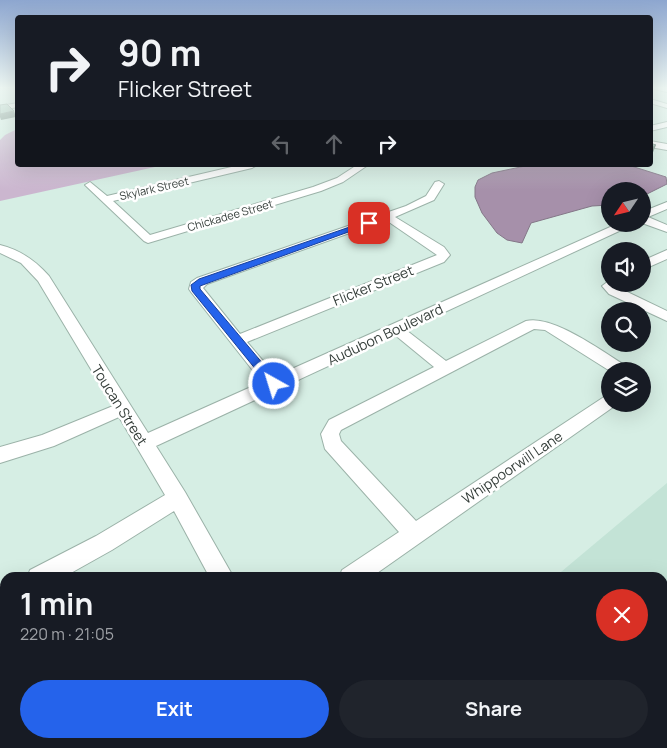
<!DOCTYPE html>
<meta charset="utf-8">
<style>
body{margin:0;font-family:Manrope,sans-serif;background:#20242c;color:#f1f3f6;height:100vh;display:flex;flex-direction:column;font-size:19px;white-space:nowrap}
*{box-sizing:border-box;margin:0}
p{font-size:16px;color:#9ea1a6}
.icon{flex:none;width:28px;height:28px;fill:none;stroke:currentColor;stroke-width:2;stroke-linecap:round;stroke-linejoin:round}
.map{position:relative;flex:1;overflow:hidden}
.sheet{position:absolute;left:0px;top:572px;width:668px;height:176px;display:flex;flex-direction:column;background:#171b24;border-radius:15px 15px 0 0;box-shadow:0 5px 20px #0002}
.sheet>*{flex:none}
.guide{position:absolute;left:15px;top:15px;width:638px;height:152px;border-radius:5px;box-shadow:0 5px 20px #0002;background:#171b24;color:#f1f3f6;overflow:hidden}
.needle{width:32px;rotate:235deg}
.fabs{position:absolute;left:601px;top:182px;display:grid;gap:10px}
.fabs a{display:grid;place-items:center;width:50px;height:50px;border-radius:50%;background:#171b24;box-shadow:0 5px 20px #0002;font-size:25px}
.pin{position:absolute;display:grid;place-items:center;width:42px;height:42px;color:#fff;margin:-21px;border-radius:10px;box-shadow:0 2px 8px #0006}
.me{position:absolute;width:55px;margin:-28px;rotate:321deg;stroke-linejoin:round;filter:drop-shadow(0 0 4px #0008)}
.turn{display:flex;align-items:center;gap:18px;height:105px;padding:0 20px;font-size:22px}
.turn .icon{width:65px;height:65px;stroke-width:2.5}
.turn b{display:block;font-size:35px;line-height:42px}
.lanes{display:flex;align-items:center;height:48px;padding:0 20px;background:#0003;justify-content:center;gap:25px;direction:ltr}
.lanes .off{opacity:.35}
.round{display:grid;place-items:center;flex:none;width:52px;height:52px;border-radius:26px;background:#20242c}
.head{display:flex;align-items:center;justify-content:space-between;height:85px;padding:0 20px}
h1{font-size:30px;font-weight:700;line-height:38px}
.button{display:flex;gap:10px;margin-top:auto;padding:10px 20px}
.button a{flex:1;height:58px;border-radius:30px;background:#2563eb;color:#fff;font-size:20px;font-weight:700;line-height:58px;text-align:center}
.button a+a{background:#20242c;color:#f1f3f6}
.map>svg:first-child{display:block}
.built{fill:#c3e3d6}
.green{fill:#cbb6cf}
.water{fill:#a690aa;stroke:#847788}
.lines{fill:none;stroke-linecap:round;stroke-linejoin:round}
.minor-casing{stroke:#9bb2a8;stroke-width:2}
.secondary-casing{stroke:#9bb2a8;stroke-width:2}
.minor{fill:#fff;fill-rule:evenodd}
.secondary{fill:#fff;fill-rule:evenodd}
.wall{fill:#85a698}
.shaded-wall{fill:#6c877c}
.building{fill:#9bc1b1;stroke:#6c877c}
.route{fill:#2563eb;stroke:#184099}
.labels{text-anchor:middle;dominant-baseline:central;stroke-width:5;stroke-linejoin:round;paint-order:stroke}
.far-street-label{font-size:11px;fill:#353e3a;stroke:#fff}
.street-label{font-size:14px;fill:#353e3a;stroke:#fff}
</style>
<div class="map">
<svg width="667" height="748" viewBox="0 0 667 748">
<rect width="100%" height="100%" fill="#d6eee4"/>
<path class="built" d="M667,483v265h-315l5,-4h305v-166l-107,-1z"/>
<path class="green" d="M17,129l1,36h146l-164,36v-61l5,-5z"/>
<path class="water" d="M530,165h98l38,12 1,7 -24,12 -1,-5h-32v14l-18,1 -61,17 -9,20 -15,-3 -10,-7 -15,-20 -7,-16v-10l3,-7 14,-7z"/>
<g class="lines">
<defs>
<path id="minor" d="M650,99l17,5v4l-17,-5z
M18,103v4l-18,3v-4z
M667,122v5l-17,4v-5z
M650,141l17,3v6l-17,-3z
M240,165h17l-5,3 -139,33 37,34 163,-48 24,-9 20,-13h11l-25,17 -22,9 -173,52 -4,-2 -59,-56 5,-3 17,14z
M439,181l5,3 -10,16 -39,17 49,30 6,8 -6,7 -197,80 29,34 341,-152h14l-1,2 -224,104 40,31 80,-40c27,-7 78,32 102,46l2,4h-20l-65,-41 -11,-1 -193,101 -2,4 2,7 75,80 188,-124 6,-2v9h7l-1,1 -246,173h-31l3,-8 57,-38 -74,-83 -4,-15 8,-14 105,-53 -39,-32 -239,111 29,46 49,86h-24l-36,-67 -62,39 -50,28h-35l3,-8 66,-34 69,-41 -46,-78 -65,29 -54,17v-16l42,-12 71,-29 -75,-125 -17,-18 -21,-10v-8c20,5 35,15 49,31l99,157 114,-51 -71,-90 -2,-3 2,-7 6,-4 209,-72 20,-10 9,-14zM386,220l51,35 -197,79 -37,-46 4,-4z
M667,202v7l-19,8 19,8v7l-25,-9v-11z
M667,250v9l-25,11v-9z
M610,280v4h7l-1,2 3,2 48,23v10l-58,-27 -7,-8z
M5,583v25l-5,2v-25z
M91,744h33l-1,4h-33z"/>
<path id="secondary" d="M652,87h15v5l-13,-3z"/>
</defs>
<use href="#minor" class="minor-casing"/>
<use href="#secondary" class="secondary-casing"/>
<use href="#minor" class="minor"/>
<use href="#secondary" class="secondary"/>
</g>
<path class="wall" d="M667,602v12l-5,-4v-3z
M667,731v17h-14l4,-4h5v-7z"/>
<path class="shaded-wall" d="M14,111l2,6 -15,3 -1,-3v-3z
M656,145l-4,10 -2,1v-8z"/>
<path class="building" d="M7,104l7,7 -14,3v-9z
M650,143l6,2 -6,3z"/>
<linearGradient id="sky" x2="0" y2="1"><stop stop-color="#8da6cf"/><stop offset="0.46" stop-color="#edf7f3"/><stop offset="1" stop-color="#edf7f3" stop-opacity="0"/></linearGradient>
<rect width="667" height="191" fill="url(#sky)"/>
<path class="route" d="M367,221l6,2 -173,63v3l80,95 -6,5 -4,-2 -78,-96 -1,-6 8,-6z"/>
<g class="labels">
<g class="far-street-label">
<text transform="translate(154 188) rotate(-13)">Skylark Street</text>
<text transform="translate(230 215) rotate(-16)">Chickadee Street</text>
</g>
<g class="street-label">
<text transform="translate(373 285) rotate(-22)">Flicker Street</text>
<text transform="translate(385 334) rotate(-25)">Audubon Boulevard</text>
<text transform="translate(120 405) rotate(58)">Toucan Street</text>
<text transform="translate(512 467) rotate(-34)">Whippoorwill Lane</text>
</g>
</g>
</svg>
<div class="fabs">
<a><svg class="needle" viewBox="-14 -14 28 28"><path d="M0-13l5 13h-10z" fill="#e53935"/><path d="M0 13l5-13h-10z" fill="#9ea1a6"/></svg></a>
<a><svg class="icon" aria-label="sound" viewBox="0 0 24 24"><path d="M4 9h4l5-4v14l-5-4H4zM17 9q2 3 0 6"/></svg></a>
<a><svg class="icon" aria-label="search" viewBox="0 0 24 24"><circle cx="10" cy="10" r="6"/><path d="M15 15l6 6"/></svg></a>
<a><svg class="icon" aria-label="layers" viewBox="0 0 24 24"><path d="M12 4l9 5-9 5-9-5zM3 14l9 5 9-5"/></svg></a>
</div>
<div class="pin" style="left:369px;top:223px;background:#d93025"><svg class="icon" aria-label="arrive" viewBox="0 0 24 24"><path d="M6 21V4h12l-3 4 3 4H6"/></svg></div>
<svg class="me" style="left:274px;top:384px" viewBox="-20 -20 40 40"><circle r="17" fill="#2563eb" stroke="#fff" stroke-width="3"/><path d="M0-11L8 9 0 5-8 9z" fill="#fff"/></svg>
<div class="guide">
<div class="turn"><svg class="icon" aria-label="right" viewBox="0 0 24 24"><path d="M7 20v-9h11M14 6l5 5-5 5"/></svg><div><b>90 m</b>Flicker Street</div></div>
<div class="lanes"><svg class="icon off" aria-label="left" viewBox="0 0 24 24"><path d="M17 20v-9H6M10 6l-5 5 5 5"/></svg><svg class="icon off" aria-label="ahead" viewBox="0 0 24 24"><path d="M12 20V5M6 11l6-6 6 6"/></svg><svg class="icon" aria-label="right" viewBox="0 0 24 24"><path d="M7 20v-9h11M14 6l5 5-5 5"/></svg></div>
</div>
<section class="sheet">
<div class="head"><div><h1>1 min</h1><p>220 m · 21:05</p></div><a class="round" style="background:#d93025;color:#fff"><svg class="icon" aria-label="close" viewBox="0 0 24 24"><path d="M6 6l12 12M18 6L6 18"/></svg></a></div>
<div class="button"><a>Exit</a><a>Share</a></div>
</section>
</div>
